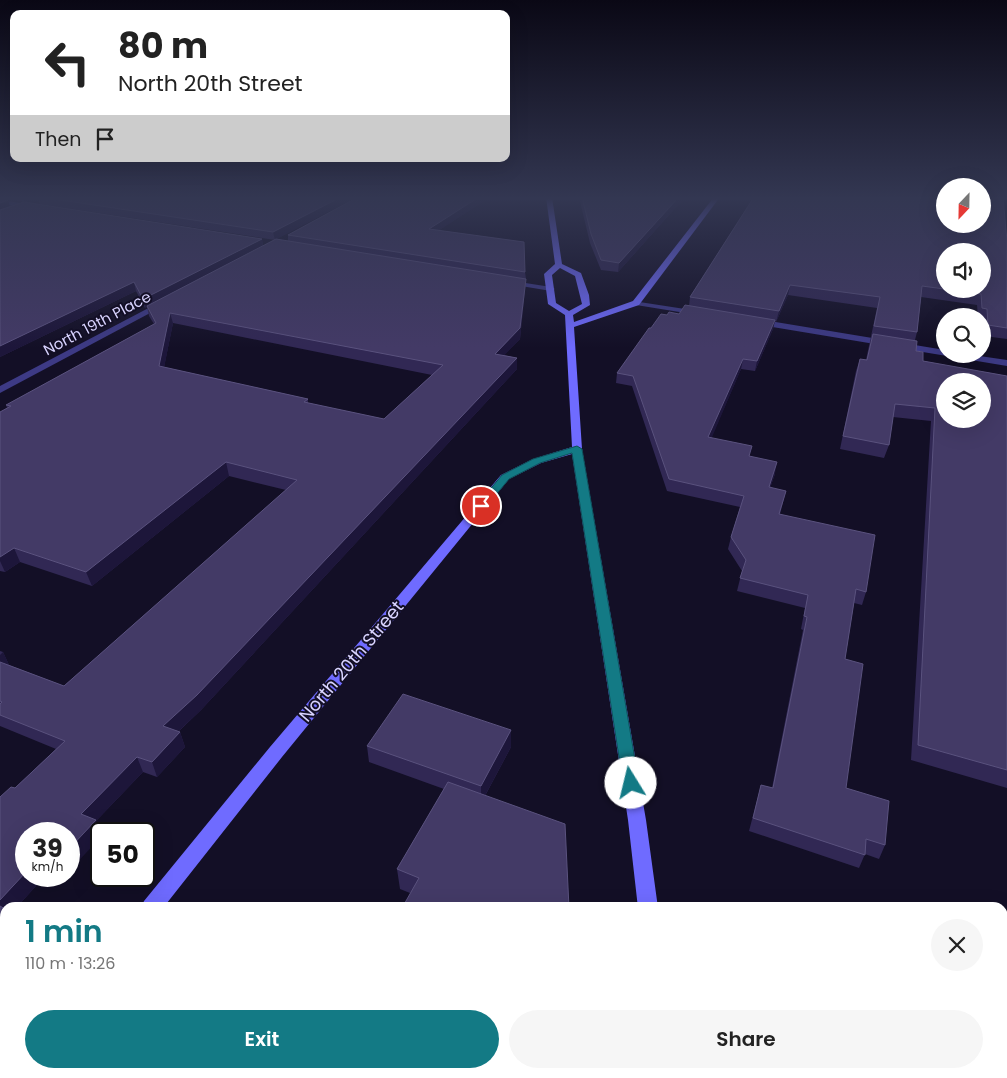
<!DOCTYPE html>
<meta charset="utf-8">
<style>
body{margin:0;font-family:Poppins,sans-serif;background:#f6f6f6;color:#222;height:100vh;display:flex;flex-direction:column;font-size:19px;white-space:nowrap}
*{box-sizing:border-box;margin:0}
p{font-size:16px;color:#767676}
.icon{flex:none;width:28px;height:28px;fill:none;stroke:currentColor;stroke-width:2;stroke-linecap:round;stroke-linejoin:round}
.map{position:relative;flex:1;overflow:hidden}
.details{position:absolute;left:0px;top:902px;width:1008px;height:176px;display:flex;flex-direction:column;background:#fff;border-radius:15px 15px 0 0;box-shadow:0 5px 20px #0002}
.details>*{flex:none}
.banner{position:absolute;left:10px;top:10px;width:500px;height:152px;border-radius:10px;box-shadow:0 5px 20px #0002;background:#fff;color:#222;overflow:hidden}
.needle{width:32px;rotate:202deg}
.fabs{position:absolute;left:936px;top:178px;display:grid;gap:10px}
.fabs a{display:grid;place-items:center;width:55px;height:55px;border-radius:50%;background:#fff;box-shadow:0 5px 20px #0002;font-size:25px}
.speed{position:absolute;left:15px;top:822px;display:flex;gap:10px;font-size:25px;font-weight:700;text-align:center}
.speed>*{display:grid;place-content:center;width:65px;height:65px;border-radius:50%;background:#fff;box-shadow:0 5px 20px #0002;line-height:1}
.speed small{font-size:12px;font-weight:400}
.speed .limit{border:2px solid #111;border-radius:8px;background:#fff;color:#111}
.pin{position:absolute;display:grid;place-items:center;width:42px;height:42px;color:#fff;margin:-21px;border:2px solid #fff;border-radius:50%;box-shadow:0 1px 5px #0007}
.me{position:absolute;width:55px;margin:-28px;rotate:351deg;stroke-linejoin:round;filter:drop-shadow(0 0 4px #0008)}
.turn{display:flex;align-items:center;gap:18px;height:105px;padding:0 25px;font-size:22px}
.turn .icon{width:65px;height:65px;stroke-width:2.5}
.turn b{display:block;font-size:35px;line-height:42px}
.then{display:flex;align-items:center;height:48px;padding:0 25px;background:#0003;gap:10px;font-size:19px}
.round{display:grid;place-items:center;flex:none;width:52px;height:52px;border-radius:26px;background:#f6f6f6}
.summary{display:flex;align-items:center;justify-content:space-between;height:85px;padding:0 25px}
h1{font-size:30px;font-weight:600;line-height:38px;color:#137a85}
.cta{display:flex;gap:10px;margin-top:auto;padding:10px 25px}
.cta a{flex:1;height:58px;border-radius:30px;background:#137a85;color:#fff;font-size:20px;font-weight:600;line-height:58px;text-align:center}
.cta a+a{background:#f6f6f6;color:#222}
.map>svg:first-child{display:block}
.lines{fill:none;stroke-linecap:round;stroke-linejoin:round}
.minor{fill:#3d3a85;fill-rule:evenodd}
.secondary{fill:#6f6bff;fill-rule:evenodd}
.wall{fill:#312854;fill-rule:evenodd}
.shaded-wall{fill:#1d163a}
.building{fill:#433a66;stroke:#5a527e;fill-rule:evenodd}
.route{fill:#137a85;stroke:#0c4f56}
.labels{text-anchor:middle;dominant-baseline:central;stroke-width:4;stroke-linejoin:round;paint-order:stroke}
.far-street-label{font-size:15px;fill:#d9d4ff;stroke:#130f26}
.street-label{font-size:18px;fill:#d9d4ff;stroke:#130f26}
</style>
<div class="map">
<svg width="1007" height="1078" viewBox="0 0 1007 1078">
<rect width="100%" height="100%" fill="#130f26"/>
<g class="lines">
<path class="minor" d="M0,200l35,5 3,2 -3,2 -35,-5z
M506,280l45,7 4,2 -4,2 -42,-7h-3z
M633,301l65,10 4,2 -4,2 -62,-10 -4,-2z
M160,302l7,2 -167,89v-7z
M757,319l188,31v4h21l41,6v6l-253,-42 -1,-2z"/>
<path class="secondary" d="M546,197h6l10,67 19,9 8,22 1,10 -17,10 1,7 59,-21 81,-104h6l-81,108 -65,22 8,122 64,371 12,88h-20l-10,-88 -56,-366 -31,9 -32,16 -227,278 -119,151h-22l3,-7 126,-154 231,-272 32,-16 39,-12 -7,-132 -17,-11 -4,-30 11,-10zM560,268l15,8 7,28 -13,7 -13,-8 -4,-28z
M5,1074h25l-1,4h-25z
M658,1074h22l1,4h-22z"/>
</g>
<path class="wall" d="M0,197h356l-80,42 12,2v-6l70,-38h132l-51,33 86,42 1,7 -6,60 -16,16 13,3v11l-316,341 -23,22h2l5,15 -28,30 -14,-5 -47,49 -26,49h-1v-36h-43l19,42 -29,32h-11v29l-5,5 15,-154 41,-39 -56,-23v-75l3,1 6,13 55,21 222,-196 -57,-14 -137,110 -72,-24 -15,10 -5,-1v-159l7,-4 -1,-3 148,-81 -5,-8 -2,-9 -2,1 -9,-17 -136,66v-158l8,1 2,7 252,32 1,7 12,-6 -235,-36 -2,-7 -13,5 -25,-4zM173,323l259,52 -48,44 -76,-16v-4l-144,-32z
M579,197h106l-67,75 -17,-2 -11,-27z
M749,197h196l62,44v98l-23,-3 -1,-17h-1v-3h-4l-1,-11 -56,-8 -4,35 -2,8 1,11 7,10 84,15v412l-96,-28 20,-339 -38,-4 -4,28 -5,13 -44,-9 16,-78 4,-12 6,1 11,-52 -89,-13 -12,27 -1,-1 -2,8 -18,42 -14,-2 -30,69 39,18 25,18 -5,14 16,3 -6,23 86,78 -4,13 -8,-2 -9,56 1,129 39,57 -6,14 -14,-5 -6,14 -110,-37 12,-46 11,3 31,-158 -2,-1 4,-21 -68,-17 5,-20 -14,-22 3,-12 9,-30 -73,-16 -35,-105 -16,-3 1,-10 34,-45 16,-13 12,-1 10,-8 1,-9 63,-99z
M511,730v17l-26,49 -75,97 -10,-4 -3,-20 47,-80 -75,-27 -2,-16z"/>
<path class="shaded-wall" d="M23,197h16l-14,5z
M341,197h15l-81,43 -2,-8z
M479,197h11l-61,40v-8z
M679,197h6l-67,75 1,-9z
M8,200l2,8 -10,3v-8z
M262,239l1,8 -118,61 -2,-9z
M526,279l-6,60 -25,26v-11z
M134,282l2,9 -136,66v-11z
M790,285l-2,10 -12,27 3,-11z
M170,313l3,10 -11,55 -3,-12z
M775,320l-2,9 -18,42 2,-10z
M517,358v11l-316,341 -33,31 -5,-15z
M743,359l-2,10 -34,80 1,-12z
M226,462l3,14 -137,110 -6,-14z
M777,462l-2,12 -9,25 3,-12z
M14,548l6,14 -15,10 -5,-11v-4z
M3,652l7,15 -10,4v-16z
M511,730v17l-30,56v-17z
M180,732l5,15 -28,30 -5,-15z
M137,757l6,15 -47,49 6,13h-1v3l-31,33 -1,-2v-19l12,-35z
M26,872v4h19l-29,32h-11v29l-5,5v-42z"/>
<path class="building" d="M41,197h300l-68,35z
M358,197h121l-50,32 95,13 1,30 -237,-37z
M582,197h97l-60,66 -18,-3 -10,-26z
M754,197h191v27h37v-27h21l4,44v87l-19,-3 -1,-16 -5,-1 -1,-14 -59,-8 -5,46 -43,-6 6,-29 -90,-12 -11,26 -89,-14zM945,251h37v38h-37z
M0,199l8,1 -8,3z
M24,202l238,37 -119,60 -9,-17 -134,64v-136z
M276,239l250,40 -6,49 -25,26 22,4 -320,337 -34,31 17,6 -28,30 -15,-5 -56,57 15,6 -27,29v-15h-43v38l-26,28v-103l11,-10 4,1 50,-47 -65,-26v-11l2,-2 -2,-1v-39l64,24 233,-206 -71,-18 -140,110 -72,-24 -14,9v-145l11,-6 -5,-1 150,-82 -9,-17zM170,313l273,52 -59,54 -80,-17 4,-3 -149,-33z
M685,305l90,15 -18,41 -14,-2 -35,78 44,9 -3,10 28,6 -8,25 17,4 -7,23 96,21 -9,57 -10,-3 -11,70 18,5 -17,124 43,13 -4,44 -19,-6 -1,16 -112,-37 8,-33 12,3 34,-171 -3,-1 4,-21 -68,-17 6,-18 -15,-23 13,-41 -75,-17 -36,-103 -16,-3 32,-45h2l10,-14 6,1 2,-3 10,2z
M873,334l44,7 -1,10 7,1v9l84,15v394l-89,-25 17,-337 -40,-4 -6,41 -46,-9 17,-77 7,1zM945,381h37v38h-37z
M403,694l108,36 -30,56 -114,-40z
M448,782l117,42 4,84h-167l17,-30 -22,-9z
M0,906l5,3v3l-5,5z
M252,1074h110l8,4h-121z
M398,1074h176l-2,4h-176z"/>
<linearGradient id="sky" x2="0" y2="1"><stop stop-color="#0a0815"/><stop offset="0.57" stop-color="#333752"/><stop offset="1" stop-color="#333752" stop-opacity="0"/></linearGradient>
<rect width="1007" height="348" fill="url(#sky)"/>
<path class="route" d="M577,446l5,3 57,334 -2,4 -6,2 -6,-2 -2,-4 -51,-330 -32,10 -31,16 -24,29 -4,1 -5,-3 26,-31 31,-16z"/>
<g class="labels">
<g class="far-street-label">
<text transform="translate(97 323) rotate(-28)">North 19th Place</text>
</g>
<g class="street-label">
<text transform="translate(351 661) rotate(-50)">North 20th Street</text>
</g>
</g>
</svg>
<div class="fabs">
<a><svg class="needle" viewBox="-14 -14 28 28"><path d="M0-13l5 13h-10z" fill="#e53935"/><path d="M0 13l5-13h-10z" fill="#767676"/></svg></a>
<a><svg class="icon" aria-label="sound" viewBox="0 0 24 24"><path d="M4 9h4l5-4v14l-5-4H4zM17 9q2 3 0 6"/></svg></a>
<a><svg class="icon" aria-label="search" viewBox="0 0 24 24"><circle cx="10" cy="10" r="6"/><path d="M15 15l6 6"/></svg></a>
<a><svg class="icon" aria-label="layers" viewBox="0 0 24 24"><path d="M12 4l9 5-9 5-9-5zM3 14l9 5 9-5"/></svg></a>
</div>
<div class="speed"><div>39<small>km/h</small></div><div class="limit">50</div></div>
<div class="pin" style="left:481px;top:506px;background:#d93025"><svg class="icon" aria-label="arrive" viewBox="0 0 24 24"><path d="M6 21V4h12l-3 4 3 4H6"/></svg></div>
<svg class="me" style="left:631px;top:783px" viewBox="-20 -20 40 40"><circle r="19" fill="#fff"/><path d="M0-13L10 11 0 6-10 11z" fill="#137a85"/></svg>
<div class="banner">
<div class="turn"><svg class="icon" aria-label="left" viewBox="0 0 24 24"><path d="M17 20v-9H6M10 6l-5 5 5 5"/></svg><div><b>80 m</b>North 20th Street</div></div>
<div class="then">Then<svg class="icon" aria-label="arrive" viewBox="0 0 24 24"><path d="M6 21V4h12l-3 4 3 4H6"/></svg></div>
</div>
<section class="details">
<div class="summary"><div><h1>1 min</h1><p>110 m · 13:26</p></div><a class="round"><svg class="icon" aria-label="close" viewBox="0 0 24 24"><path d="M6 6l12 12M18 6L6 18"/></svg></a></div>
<div class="cta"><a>Exit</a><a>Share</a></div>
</section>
</div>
